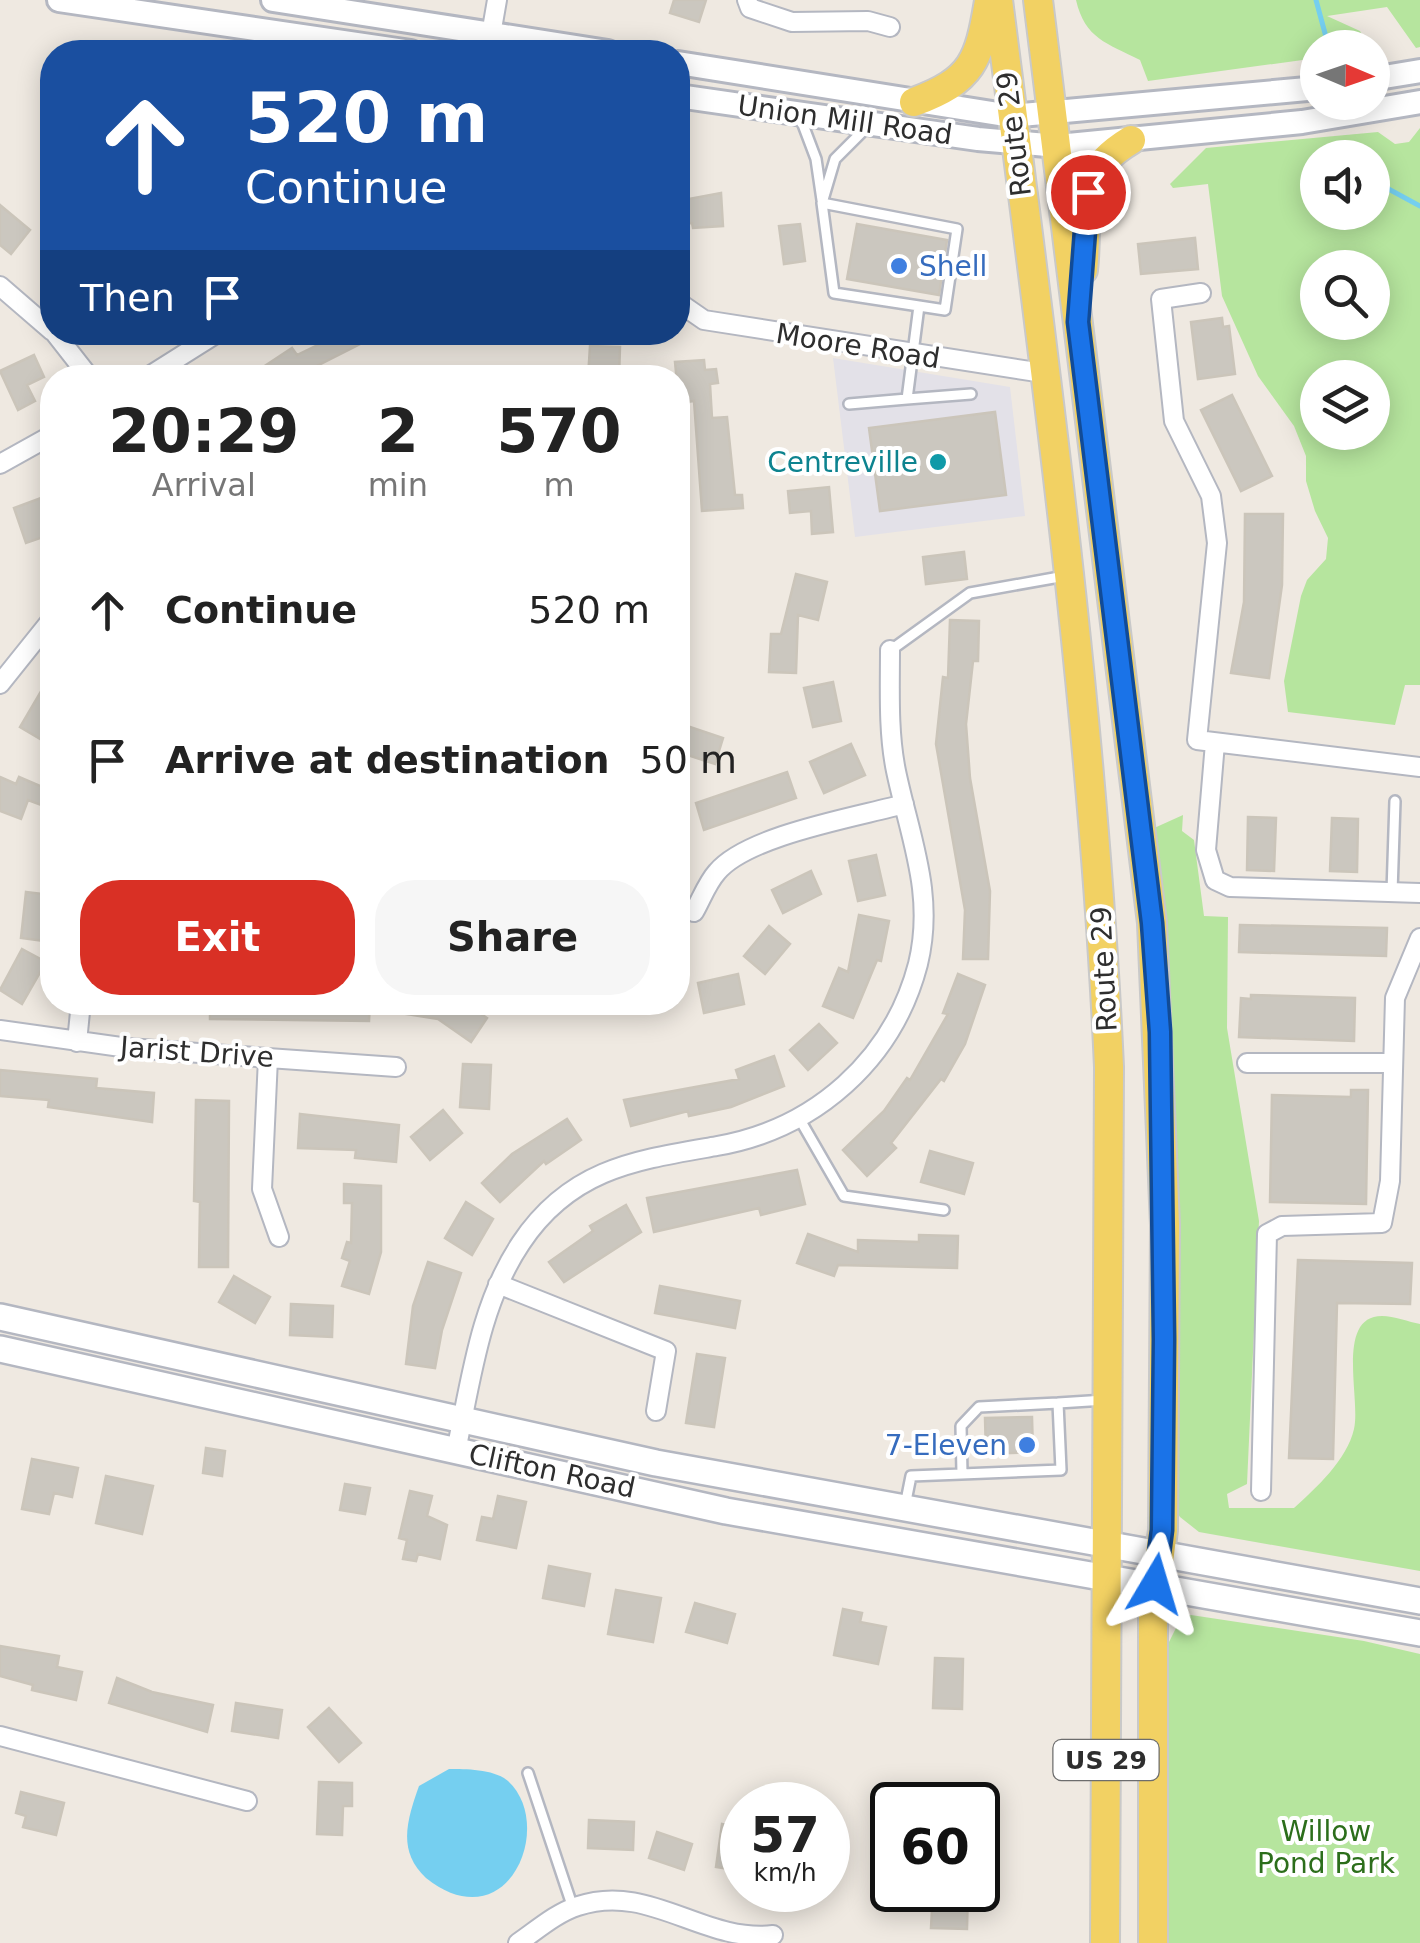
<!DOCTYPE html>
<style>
body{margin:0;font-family:"DejaVu Sans",sans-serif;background:#f6f6f6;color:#222;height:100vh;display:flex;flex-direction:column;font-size:38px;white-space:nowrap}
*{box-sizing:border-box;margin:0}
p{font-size:32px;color:#767676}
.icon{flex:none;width:55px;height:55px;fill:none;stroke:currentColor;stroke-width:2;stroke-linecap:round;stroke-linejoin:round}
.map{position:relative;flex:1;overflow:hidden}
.drawer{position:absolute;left:40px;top:365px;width:650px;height:650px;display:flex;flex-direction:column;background:#fff;border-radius:40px;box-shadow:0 5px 25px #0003}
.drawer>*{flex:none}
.guide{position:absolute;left:40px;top:40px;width:650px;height:305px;border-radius:40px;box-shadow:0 5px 25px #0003;background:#1a4fa0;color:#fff;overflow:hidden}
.needle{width:65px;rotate:92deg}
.buttons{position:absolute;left:1300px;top:30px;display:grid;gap:20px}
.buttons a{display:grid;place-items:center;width:90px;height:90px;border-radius:50%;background:#fff;box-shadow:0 5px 25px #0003;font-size:50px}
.speed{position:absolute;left:720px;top:1782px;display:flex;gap:20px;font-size:50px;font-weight:700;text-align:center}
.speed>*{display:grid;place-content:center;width:130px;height:130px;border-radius:50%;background:#fff;box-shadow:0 5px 25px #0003;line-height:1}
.speed small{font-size:25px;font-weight:400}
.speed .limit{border:5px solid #111;border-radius:15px;background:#fff;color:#111}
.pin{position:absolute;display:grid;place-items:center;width:85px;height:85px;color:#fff;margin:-42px;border:5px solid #fff;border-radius:50%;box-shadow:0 2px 10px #0007}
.me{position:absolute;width:110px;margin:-55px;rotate:7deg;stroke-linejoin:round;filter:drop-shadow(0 0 8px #0008)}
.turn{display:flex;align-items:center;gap:35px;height:210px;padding:0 40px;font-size:45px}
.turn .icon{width:130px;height:130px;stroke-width:2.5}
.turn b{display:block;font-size:70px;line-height:85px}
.then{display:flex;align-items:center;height:95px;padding:0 40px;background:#0003;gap:20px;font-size:38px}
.eta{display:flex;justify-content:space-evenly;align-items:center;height:170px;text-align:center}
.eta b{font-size:60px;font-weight:800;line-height:70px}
.button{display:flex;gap:20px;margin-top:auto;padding:20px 40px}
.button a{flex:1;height:115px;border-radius:40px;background:#d93025;color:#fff;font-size:40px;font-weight:800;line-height:115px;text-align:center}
.button a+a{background:#f6f6f6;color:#222}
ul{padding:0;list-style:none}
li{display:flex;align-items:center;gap:30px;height:150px;padding:0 40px}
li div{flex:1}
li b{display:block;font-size:38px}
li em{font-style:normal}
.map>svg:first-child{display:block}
.industrial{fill:#e3e1e8}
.green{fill:#b6e59e;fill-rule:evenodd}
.water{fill:#75cff0}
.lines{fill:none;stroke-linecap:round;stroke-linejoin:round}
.stream{stroke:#75cff0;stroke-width:5}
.building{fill:#cbc7bf;stroke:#cbc5ba;stroke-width:2.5}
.service-casing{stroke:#b4b7c1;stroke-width:14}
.minor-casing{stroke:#b4b7c1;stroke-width:22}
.tertiary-casing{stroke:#b4b7c1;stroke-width:28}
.secondary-casing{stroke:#b4b7c1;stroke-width:30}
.primary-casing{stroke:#c9c9c9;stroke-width:32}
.service{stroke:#fff;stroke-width:9}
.minor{stroke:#fff;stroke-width:18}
.tertiary{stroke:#fff;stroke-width:22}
.secondary{stroke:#fff;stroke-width:25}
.primary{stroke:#f2d163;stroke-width:28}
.route-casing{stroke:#114b97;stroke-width:25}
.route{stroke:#1a73e8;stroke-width:18}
.shop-dot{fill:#3f7fe0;stroke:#fff;stroke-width:4}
.culture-dot{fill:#0f9aa8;stroke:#fff;stroke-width:4}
.labels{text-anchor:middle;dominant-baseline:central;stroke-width:8;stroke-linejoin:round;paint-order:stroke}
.shield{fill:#fff;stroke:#6d6d6d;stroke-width:2.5}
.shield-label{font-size:25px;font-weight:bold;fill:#2e2e2e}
.street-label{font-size:28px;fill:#2e2e2e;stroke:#fff}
.shop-label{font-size:28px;fill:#366cbe;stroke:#fff;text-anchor:start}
.culture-label{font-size:28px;fill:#0d838f;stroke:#fff;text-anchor:end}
.park-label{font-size:28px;fill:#2c6e1b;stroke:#fff}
</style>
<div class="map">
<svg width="1420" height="1943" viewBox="0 0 1420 1943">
<rect width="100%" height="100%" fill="#efe9e1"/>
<path class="industrial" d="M833,358l177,29 15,129 -170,21z"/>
<path class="green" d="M1076,0h344v47l-4,1 -29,-41 -60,9 33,15 9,16 -51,1 -1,10 -169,23 -8,-21c-33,-17 -55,-21 -64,-60z
M1420,128v557h-15l-10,40 -107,-13 -4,-31 17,-85 6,-16 19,-21 2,-21 -13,-27 -9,-30v-25l-12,-30 -36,-50 -36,-80 -14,-112 -35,4 -3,-4 36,-36 172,-16 17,12 14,-2zM1318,158h54v54h-54zM1318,268h54v54h-54zM1318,378h54v54h-54z
M1183,815l-1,16 12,9 10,76 24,1 -1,111 32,193 -12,263 -20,10 2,14h65c22,-20 53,-48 60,-79 7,-29 -19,-113 28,-113 12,0 27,6 38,8v247l-221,-39 -19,-15 -13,-19 -15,-669z
M1191,1615l173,26 56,13v289h-260l1,-285 20,-40z"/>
<path class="water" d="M449,1769c17,0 45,0 59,12 48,44 0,162 -82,97 -29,-27 -19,-58 -7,-92z"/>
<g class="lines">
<path class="stream" d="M1316,0l13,48
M1372,180l48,26"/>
</g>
<path class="building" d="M674,0h32l-7,22 -29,-9z
M721,193l2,33 -30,2 -1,-5 -14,1v-23z
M0,205l30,25 -19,24 -11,-9z
M800,224l5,37 -21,3 -5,-38z
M857,224l90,16 -8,55 -92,-16z
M1195,238l3,31 -57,5 -3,-30z
M1222,318l1,9 6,-1 6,48 -37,5 -7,-57z
M329,332h55l-77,39 5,7h-42l-7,-11 29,-19 5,7 35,-17z
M590,346l30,1 -1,31h-31z
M34,355l10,22 -17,8 8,16 -17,9 -18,-39z
M704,360l1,10 11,-1 2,14 -8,1 2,34 15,-1 8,78h7l1,13 -41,3 -8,-110 -15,2 -4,-41z
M1232,395l40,81 -31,15 -40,-81z
M995,412l11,83 -126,16 -11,-83z
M829,487l4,45 -21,2 -1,-23 -21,2 -2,-22z
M49,495l3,39 -26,9 -12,-35z
M1245,514h38l-1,71 -13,93 -38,-5 13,-71z
M964,552l3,27 -41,5 -3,-27z
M796,574l31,8 -9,38 -20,-5 -2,58 -27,-1 2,-38h10z
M950,620l29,1 -1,40h-5l-7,63 4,54 20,113 -2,68h-25l2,-49 -29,-166 7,-67 5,1z
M833,682l8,39 -28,6 -9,-39z
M43,688l9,5v41l-5,9 -27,-16z
M684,725l39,13 -8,26 -37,-12z
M851,744l14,31 -41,18 -14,-31z
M787,772l9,26 -92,32 -8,-27z
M0,777l16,7 3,-7 33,14v18l-24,-9 -7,19 -21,-8z
M1248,817l28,1 -2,53 -27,-1z
M1332,818l26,1 -1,53 -27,-1z
M876,855l9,40 -27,6 -9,-40z
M811,871l10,23 -38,19 -11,-23z
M26,892l26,3v47l-31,-4z
M859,915l30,6 -8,40 -4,-1 -24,58 -30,-12 16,-38 9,4z
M1240,925l147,3 -1,28 -147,-4z
M769,926l21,18 -25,30 -21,-18z
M22,949l24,13 -24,42 -22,-14z
M738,974l6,30 -40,9 -6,-30z
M958,974l27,11 -20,59 -21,37 -3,-2 -50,64 5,5 -29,28 -24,-26 41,-39 23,-33 3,2 38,-66 -5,-1z
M1251,995l104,3 -1,43 -115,-4 2,-39 10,1z
M210,1002h160l-1,19 -159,-2z
M382,1002h82l23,16 -16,24 -33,-23 -57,-9z
M819,1024l18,19 -29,27 -18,-20z
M774,1056l10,30 -53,21 -42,9 -1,-5 -57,15 -7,-26 115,-21 -3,-9z
M463,1064l28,1 -2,44 -29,-2z
M0,1070l97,9 -1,9 58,5 -2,29 -104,-15 1,-7 -49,-4z
M1351,1090h17l-2,114 -96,-2 2,-107 79,2z
M196,1100l33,1 -1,166h-29l1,-65 -6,-1z
M443,1110l19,23 -32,27 -19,-23z
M300,1114l99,11 -3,37 -41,-4 1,-8 -58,-2z
M567,1119l14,21 -35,24 -2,-3 -44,41 -18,-19 30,-29z
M930,1151l43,12 -9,31 -43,-12z
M797,1170l8,34 -44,11 -2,-7 -105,24 -7,-34z
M344,1184l37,2v66l-12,42 -27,-8 8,-25 -8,-3 5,-16 4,1 1,-40h-8z
M466,1202l27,17 -21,36 -27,-17z
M626,1205l15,27 -77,50 -15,-20 44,-31 -3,-5z
M808,1234l50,18v-12l61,2v-7l39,1 -1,32 -119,-3 -4,11 -37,-13z
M1298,1260l114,3 -2,41 -73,-1 -4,156 -44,-1z
M428,1262l33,11 -19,57 -7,38 -29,-4 7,-58z
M234,1276l36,21 -15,26 -36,-21z
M660,1286l80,15 -5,27 -80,-15z
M291,1304l42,2 -1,31 -42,-2z
M697,1354l28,4 -11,69 -28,-4z
M1032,1417l1,35 -47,2 -1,-36z
M206,1448l19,3 -3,25 -19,-3z
M32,1459l46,9 -6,29 -18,-4 -5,21 -27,-5z
M106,1476l47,10 -11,48 -46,-11z
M345,1484l25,4 -5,26 -25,-4z
M410,1491l22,5 -5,20 20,9 -7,34 -22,-5 -2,7 -13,-2 4,-19 -8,-2z
M498,1496l28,6 -10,46 -39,-8 5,-23 11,2z
M549,1566l41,8 -6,32 -41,-8z
M616,1590l45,8 -8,44 -45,-8z
M695,1603l40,11 -8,29 -41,-11z
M843,1609l19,4 -2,9 26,5 -8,37 -44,-9z
M0,1646l59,10 -2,11 25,5 -6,28 -44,-10 1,-5 -33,-9z
M935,1658l28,1 -1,50 -29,-1z
M117,1678l35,14 61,13 -6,27 -98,-29z
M236,1703l46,7 -4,28 -46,-7z
M329,1708l32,35 -22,19 -31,-35z
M319,1782l33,1v23h-9l-1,29 -25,-1z
M21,1792l43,11 -8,32 -33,-8 3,-11 -10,-3z
M589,1820l45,2 -1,28 -45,-2z
M722,1824l20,4v43l-26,-4z
M657,1832l35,12 -8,26 -35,-12z
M933,1890h35l-1,39 -36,-1z"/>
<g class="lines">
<defs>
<path id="service" d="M799,114l17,45 6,41
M822,203l13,-44 33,-33
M907,399l64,-5
M849,404l58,-5 12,-93 -85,-13 -12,-90 135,26 -12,81 -26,-4
M891,650l79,-57 95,-17
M1392,892l3,-91
M799,1118l45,78 100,14
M962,1474l-1,-48 18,-19 79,-4
M905,1506l6,-30 150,-6 -3,-67 47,-3
M528,1773l45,135"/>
<path id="minor" d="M747,0l3,8 42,14 76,-1 22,6
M488,52l9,-52
M0,286l52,45
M1201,293l-40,6 13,122 37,75 6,47 -20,197 223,27
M678,302l26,18 339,53
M54,332l36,46
M146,378l73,-46
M0,464l52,-29
M0,684l52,-65
M1215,743l-9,107 9,30 15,7 190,6
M694,912c7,-12 13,-29 23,-40 31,-37 140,-55 187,-68
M0,1030l128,18 268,19
M77,1042l4,-40
M268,1058l-6,131 17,48
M1247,1063h143
M498,1284l168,67 -10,60
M456,1451c15,-71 24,-147 65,-208 50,-75 116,-83 196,-97 98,-17 176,-86 201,-182 17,-70 -8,-126 -22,-193 -8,-39 -6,-81 -6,-121
M1261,1491l6,-257 15,-8 100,-3 8,-42 5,-183 25,-60
M0,1736l247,65
M518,1943c19,-13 38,-30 60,-37 71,-24 125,37 195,29"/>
<path id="tertiary" d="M59,0l352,52
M273,0l335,52
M678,63l333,53 307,-28
M1372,79l48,-8
M678,96l300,43 80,7 244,-24 118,-20"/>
<path id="secondary" d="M0,1317l656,146 764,138
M0,1349l726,162 694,122"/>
<path id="primary" d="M998,0c45,354 95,710 111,1067l-4,876
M1038,0l114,923 13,302 -2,305 -10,79v334
M914,102c59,-22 65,-41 75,-101
M1083,270c7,-62 -12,-94 48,-130"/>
</defs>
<use href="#service" class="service-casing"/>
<use href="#minor" class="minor-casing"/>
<use href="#tertiary" class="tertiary-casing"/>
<use href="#secondary" class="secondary-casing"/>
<use href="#primary" class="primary-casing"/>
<use href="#service" class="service"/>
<use href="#minor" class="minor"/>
<use href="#tertiary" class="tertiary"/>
<use href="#secondary" class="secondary"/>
<use href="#primary" class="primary"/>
</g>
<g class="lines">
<defs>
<path id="route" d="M1088,192l-10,130 74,601 8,109 4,307 -2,191 -7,54"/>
</defs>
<use href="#route" class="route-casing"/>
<use href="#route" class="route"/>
</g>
<g class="shop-dot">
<circle cx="899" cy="266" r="10"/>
<circle cx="1027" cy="1445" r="10"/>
</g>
<circle class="culture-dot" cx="938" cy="462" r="10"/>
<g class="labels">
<rect class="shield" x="1053.5" y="1740" width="105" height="40" rx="8"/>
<g class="shield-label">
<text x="1106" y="1760">US 29</text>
</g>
<g class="street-label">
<text transform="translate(845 120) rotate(8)">Union Mill Road</text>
<text transform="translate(1014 134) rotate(-97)">Route 29</text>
<text transform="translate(858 346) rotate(9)">Moore Road</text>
<text transform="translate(1104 969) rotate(-93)">Route 29</text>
<text transform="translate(197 1052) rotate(4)">Jarist Drive</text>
<text transform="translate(552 1471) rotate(12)">Clifton Road</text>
</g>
<g class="shop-label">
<text x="919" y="266">Shell</text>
<text x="1007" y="1445" text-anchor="end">7-Eleven</text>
</g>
<g class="culture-label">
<text x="918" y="462">Centreville</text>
</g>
<g class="park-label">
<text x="1326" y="1831">Willow<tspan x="1326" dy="32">Pond Park</tspan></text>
</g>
</g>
</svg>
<div class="buttons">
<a><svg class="needle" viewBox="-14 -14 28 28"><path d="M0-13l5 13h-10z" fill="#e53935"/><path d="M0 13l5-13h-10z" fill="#767676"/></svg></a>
<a><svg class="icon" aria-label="sound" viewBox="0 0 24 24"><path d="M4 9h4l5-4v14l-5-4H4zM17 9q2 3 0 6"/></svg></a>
<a><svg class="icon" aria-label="search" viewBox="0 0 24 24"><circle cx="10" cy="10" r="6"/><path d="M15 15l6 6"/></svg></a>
<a><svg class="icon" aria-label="layers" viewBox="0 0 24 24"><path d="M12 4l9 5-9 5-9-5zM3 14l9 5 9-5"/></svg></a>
</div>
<div class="speed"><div>57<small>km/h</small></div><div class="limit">60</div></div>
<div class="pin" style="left:1088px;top:192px;background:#d93025"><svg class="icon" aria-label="arrive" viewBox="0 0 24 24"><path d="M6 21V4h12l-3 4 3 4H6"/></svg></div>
<svg class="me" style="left:1155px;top:1584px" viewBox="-20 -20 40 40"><path d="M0-17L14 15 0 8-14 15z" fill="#1a73e8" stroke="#fff" stroke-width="4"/></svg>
<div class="guide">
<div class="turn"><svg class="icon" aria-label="ahead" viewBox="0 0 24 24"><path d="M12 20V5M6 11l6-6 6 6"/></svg><div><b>520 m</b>Continue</div></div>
<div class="then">Then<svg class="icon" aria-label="arrive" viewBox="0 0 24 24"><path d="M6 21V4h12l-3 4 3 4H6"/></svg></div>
</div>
<section class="drawer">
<div class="eta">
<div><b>20:29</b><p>Arrival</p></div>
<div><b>2</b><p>min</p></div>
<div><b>570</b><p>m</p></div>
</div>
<ul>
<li><svg class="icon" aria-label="ahead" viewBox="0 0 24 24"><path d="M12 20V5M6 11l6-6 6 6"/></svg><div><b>Continue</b></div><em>520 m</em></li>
<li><svg class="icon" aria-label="arrive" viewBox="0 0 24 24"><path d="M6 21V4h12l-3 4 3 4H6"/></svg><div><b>Arrive at destination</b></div><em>50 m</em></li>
</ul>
<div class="button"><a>Exit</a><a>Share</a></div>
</section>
</div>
